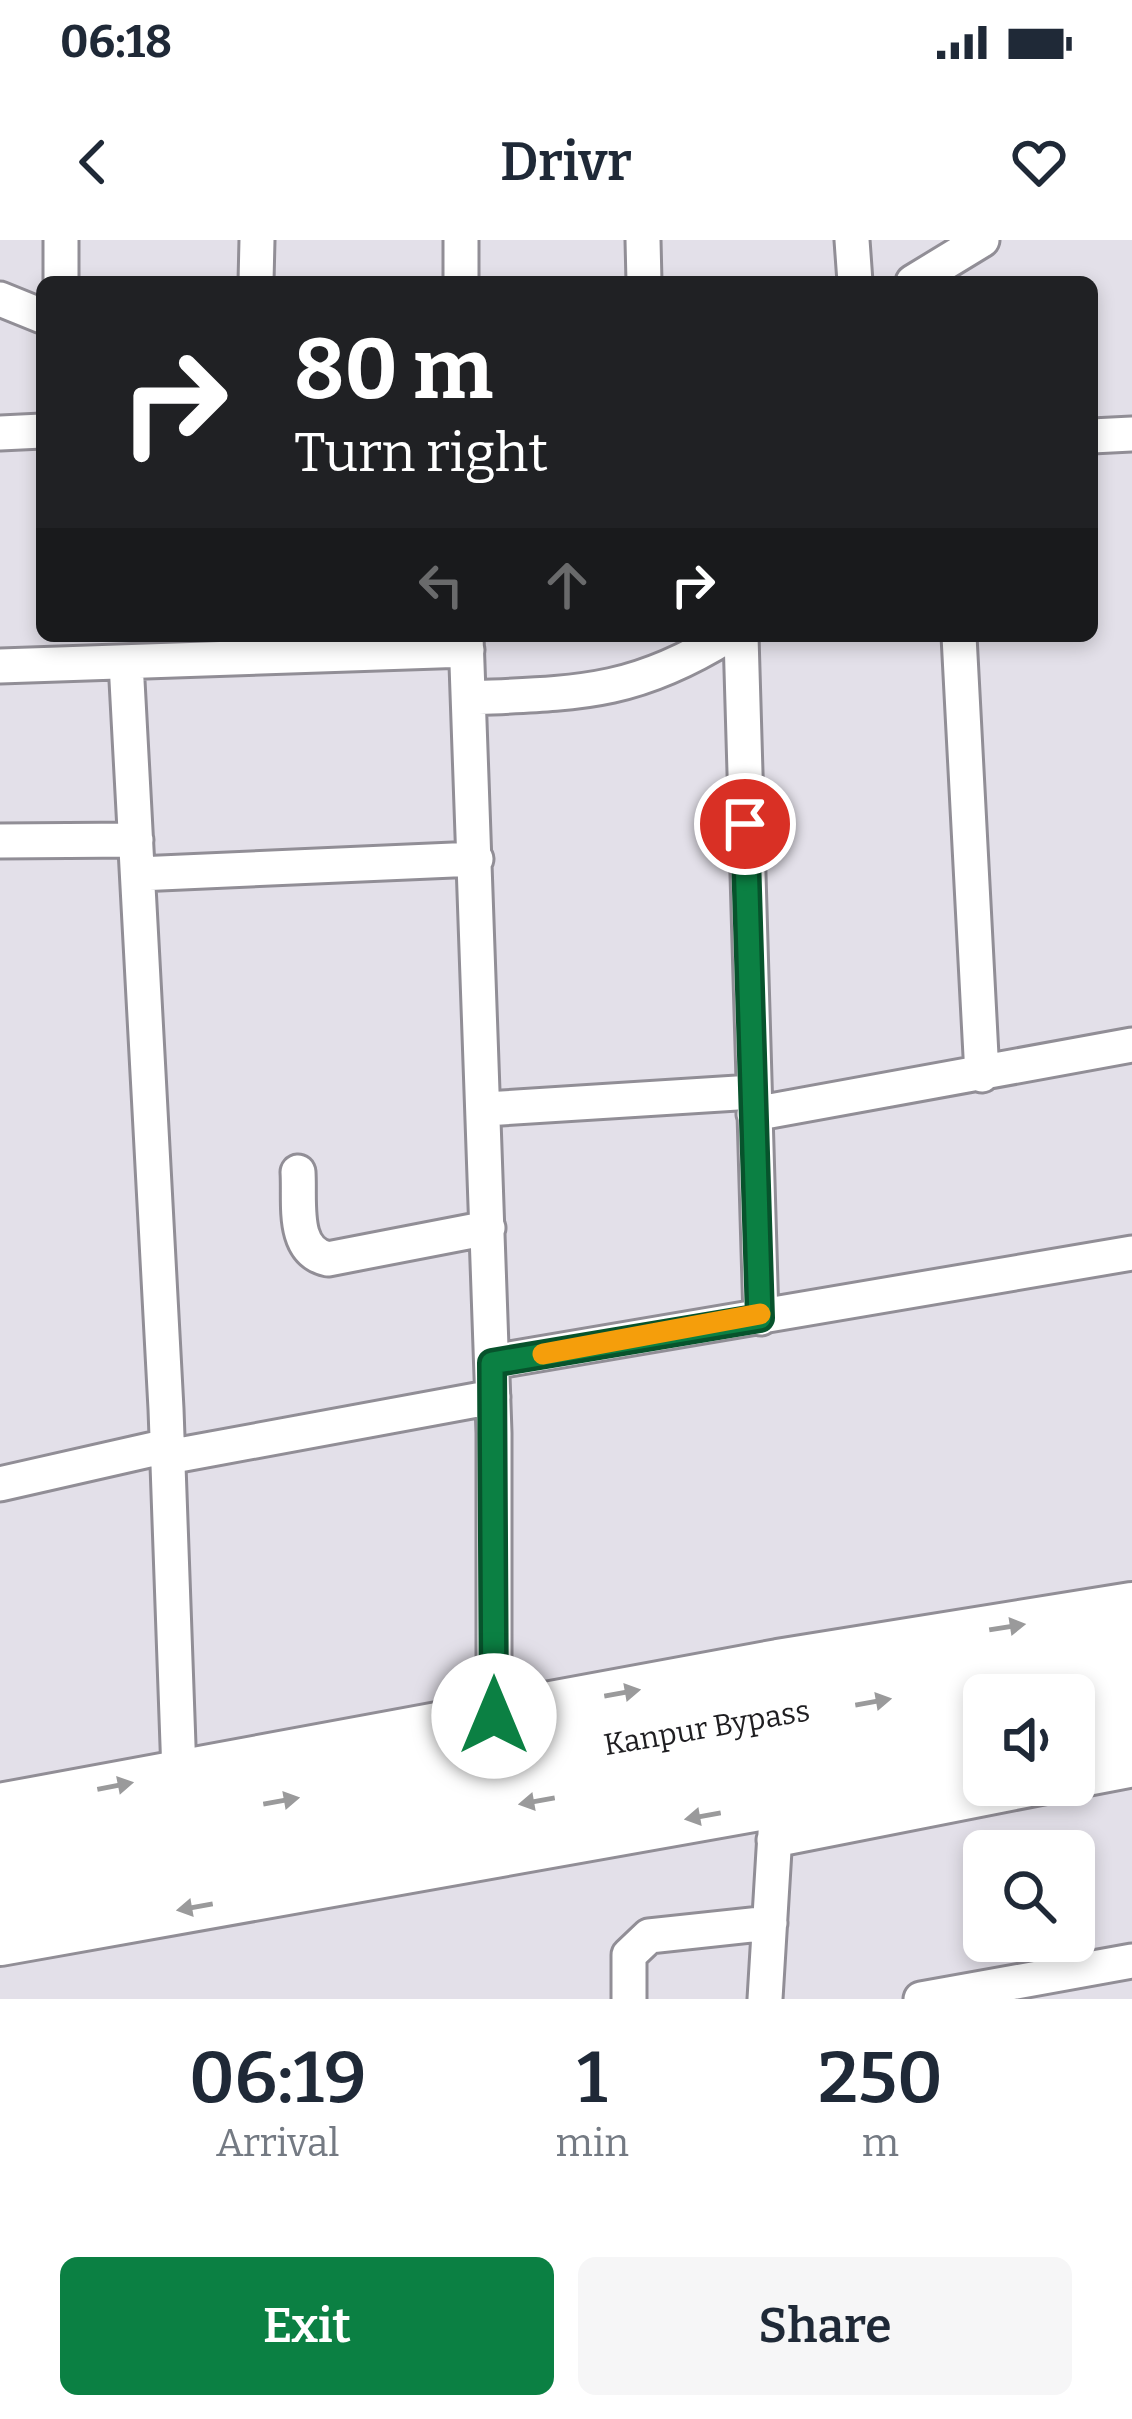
<!DOCTYPE html>
<style>
body{margin:0;font-family:Bitter,serif;background:#f6f6f7;color:#1f2937;height:100vh;display:flex;flex-direction:column;font-size:45px;white-space:nowrap}
*{box-sizing:border-box;margin:0}
p{font-size:39px;color:#747a83}
.icon{flex:none;width:66px;height:66px;fill:none;stroke:currentColor;stroke-width:2;stroke-linecap:round;stroke-linejoin:round}
.map{position:relative;height:1759px;overflow:hidden}
.drawer{display:flex;flex-direction:column;background:#fff;flex:1}
.drawer>*{flex:none}
.banner{position:absolute;left:36px;top:36px;width:1062px;height:366px;border-radius:18px;box-shadow:0 6px 18px #0003;background:#202124;color:#fff;overflow:hidden}
.fabs{position:absolute;left:963px;top:1434px;display:grid;gap:24px}
.fabs a{display:grid;place-items:center;width:132px;height:132px;border-radius:18px;background:#fff;box-shadow:0 6px 18px #0003;font-size:60px}
.pin{position:absolute;display:grid;place-items:center;width:102px;height:102px;color:#fff;margin:-51px;border:6px solid #fff;border-radius:50%;box-shadow:0 3px 12px #0007}
.me{position:absolute;width:132px;margin:-66px;rotate:0deg;stroke-linejoin:round;filter:drop-shadow(0 0 9px #0008)}
.turn{display:flex;align-items:center;gap:42px;height:252px;padding:0 60px;font-size:54px}
.turn .icon{width:156px;height:156px;stroke-width:2.5}
.turn b{display:block;font-size:84px;line-height:102px}
.lanes{display:flex;align-items:center;height:114px;padding:0 60px;background:#0003;justify-content:center;gap:60px;direction:ltr}
.lanes .off{opacity:.35}
.eta{display:flex;justify-content:space-evenly;align-items:center;height:204px;text-align:center}
.eta b{font-size:72px;font-weight:600;line-height:84px}
.action{display:flex;gap:24px;margin-top:auto;padding:24px 60px}
.action a{flex:1;height:138px;border-radius:18px;background:#0b8043;color:#fff;font-size:48px;font-weight:600;line-height:138px;text-align:center}
.action a+a{background:#f6f6f7;color:#1f2937}
.status{display:flex;justify-content:space-between;align-items:center;height:84px;padding:0 60px;background:#fff;direction:ltr}
.status svg{height:33px;fill:currentColor}
header{display:flex;justify-content:space-between;align-items:center;height:156px;padding:0 60px;background:#fff;font-size:54px;font-weight:600}
.map>svg:first-child{display:block}
.lines{fill:none;stroke-linecap:round;stroke-linejoin:round}
.minor-casing{stroke:#918e96;stroke-width:39}
.secondary-casing{stroke:#918e96;stroke-width:54}
.trunk-casing{stroke:#918e96;stroke-width:63}
.minor{stroke:#fff;stroke-width:33}
.secondary{stroke:#fff;stroke-width:48}
.trunk{stroke:#fff;stroke-width:57}
.oneway{fill:#9a9a9b}
.route-casing{stroke:#07532c;stroke-width:30}
.route{stroke:#0b8043;stroke-width:21}
.slow{stroke:#f59e0b;stroke-width:21}
.labels{text-anchor:middle;dominant-baseline:central;stroke-width:9;stroke-linejoin:round;paint-order:stroke}
.street-label{font-size:30px;fill:#1f1e21;stroke:#f0edf6}
</style>
<div class="status"><b>06:18</b><svg viewBox="0 0 49 12"><path d="M0 12V9h3v3zM5 12V6h3v6zM10 12V3h3v9zM15 12V0h3v12zM26 1h20v11H26zM47 4h2v5h-2z"/></svg></div>
<header><svg class="icon" aria-label="back" viewBox="0 0 24 24"><path d="M15 5l-7 7 7 7"/></svg>Drivr<svg class="icon" aria-label="heart" viewBox="0 0 24 24"><path d="M12 20l-8-8c-3-5 5-10 8-4 3-6 11-1 8 4z"/></svg></header>
<div class="map">
<svg width="1132" height="1759" viewBox="0 0 1132 1759">
<rect width="100%" height="100%" fill="#e3e0e9"/>
<g class="lines">
<defs>
<path id="minor" d="M61,0v42
M461,0v42
M643,0l1,42
M852,0l3,42
M256,42l1,-42
M913,42l69,-42
M0,59l42,17
M0,193l42,-2
M1092,196l40,-2
M466,396l28,797v283
M741,396l20,682
M959,396l23,439
M126,422l40,747 13,364
M0,426l467,-16
M469,458c107,-5 163,-3 258,-62
M0,601l136,-1
M138,634l338,-15
M485,869l268,-17
M754,874l378,-69
M298,932c2,31 -7,79 30,87l160,-31
M492,1122l640,-109
M168,1217l325,-60
M0,1244l167,-38
M1074,1541l58,-11
M774,1600l279,-55
M629,1759v-44l20,-19 121,-13
M765,1759l11,-182
M921,1759l211,-38"/>
<path id="secondary" d="M1074,1510l58,-11
M0,1568l778,-144 354,-57
M0,1701l984,-175"/>
<g id="trunk">
<path d="M1074,1469l58,-11"/>
<path id="s1" d="M0,1609l1132,-194"/>
<path d="M0,1652l984,-167"/>
</g>
</defs>
<use href="#minor" class="minor-casing"/>
<use href="#secondary" class="secondary-casing"/>
<use href="#trunk" class="trunk-casing"/>
<use href="#minor" class="minor"/>
<use href="#secondary" class="secondary"/>
<use href="#trunk" class="trunk"/>
</g>
<defs><path id="oneway-solid" d="M-6-.8H1V-3.2L6.5 0L1 3.2V.8H-6Z" transform="scale(3)"/></defs>
<g class="oneway">
<use href="#oneway-solid" transform="translate(1007 1387) rotate(-9)"/>
<use href="#oneway-solid" transform="translate(622 1453) rotate(-10)"/>
<use href="#oneway-solid" transform="translate(873 1462) rotate(-10)"/>
<use href="#oneway-solid" transform="translate(115 1546) rotate(-11)"/>
<use href="#oneway-solid" transform="translate(281 1561) rotate(-10)"/>
<use href="#oneway-solid" transform="translate(537 1561) rotate(170)"/>
<use href="#oneway-solid" transform="translate(703 1576) rotate(170)"/>
<use href="#oneway-solid" transform="translate(195 1667) rotate(170)"/>
</g>
<g class="lines">
<defs>
<path id="route" d="M494,1476l-2,-353 268,-45 -15,-494"/>
</defs>
<use href="#route" class="route-casing"/>
<use href="#route" class="route"/>
<path class="slow" d="M543,1114l217,-40"/>
</g>
<g class="labels">
<g class="street-label">
<text stroke="none"><textPath href="#s1" startOffset="717">Kanpur Bypass</textPath></text>
</g>
</g>
</svg>
<div class="fabs">
<a><svg class="icon" aria-label="sound" viewBox="0 0 24 24"><path d="M4 9h4l5-4v14l-5-4H4zM17 9q2 3 0 6"/></svg></a>
<a><svg class="icon" aria-label="search" viewBox="0 0 24 24"><circle cx="10" cy="10" r="6"/><path d="M15 15l6 6"/></svg></a>
</div>
<div class="pin" style="left:745px;top:584px;background:#d93025"><svg class="icon" aria-label="arrive" viewBox="0 0 24 24"><path d="M6 21V4h12l-3 4 3 4H6"/></svg></div>
<svg class="me" style="left:494px;top:1476px" viewBox="-20 -20 40 40"><circle r="19" fill="#fff"/><path d="M0-13L10 11 0 6-10 11z" fill="#0b8043"/></svg>
<div class="banner">
<div class="turn"><svg class="icon" aria-label="right" viewBox="0 0 24 24"><path d="M7 20v-9h11M14 6l5 5-5 5"/></svg><div><b>80 m</b>Turn right</div></div>
<div class="lanes"><svg class="icon off" aria-label="left" viewBox="0 0 24 24"><path d="M17 20v-9H6M10 6l-5 5 5 5"/></svg><svg class="icon off" aria-label="ahead" viewBox="0 0 24 24"><path d="M12 20V5M6 11l6-6 6 6"/></svg><svg class="icon" aria-label="right" viewBox="0 0 24 24"><path d="M7 20v-9h11M14 6l5 5-5 5"/></svg></div>
</div>
</div>
<section class="drawer">
<div class="eta">
<div><b>06:19</b><p>Arrival</p></div>
<div><b>1</b><p>min</p></div>
<div><b>250</b><p>m</p></div>
</div>
<div class="action"><a>Exit</a><a>Share</a></div>
</section>
